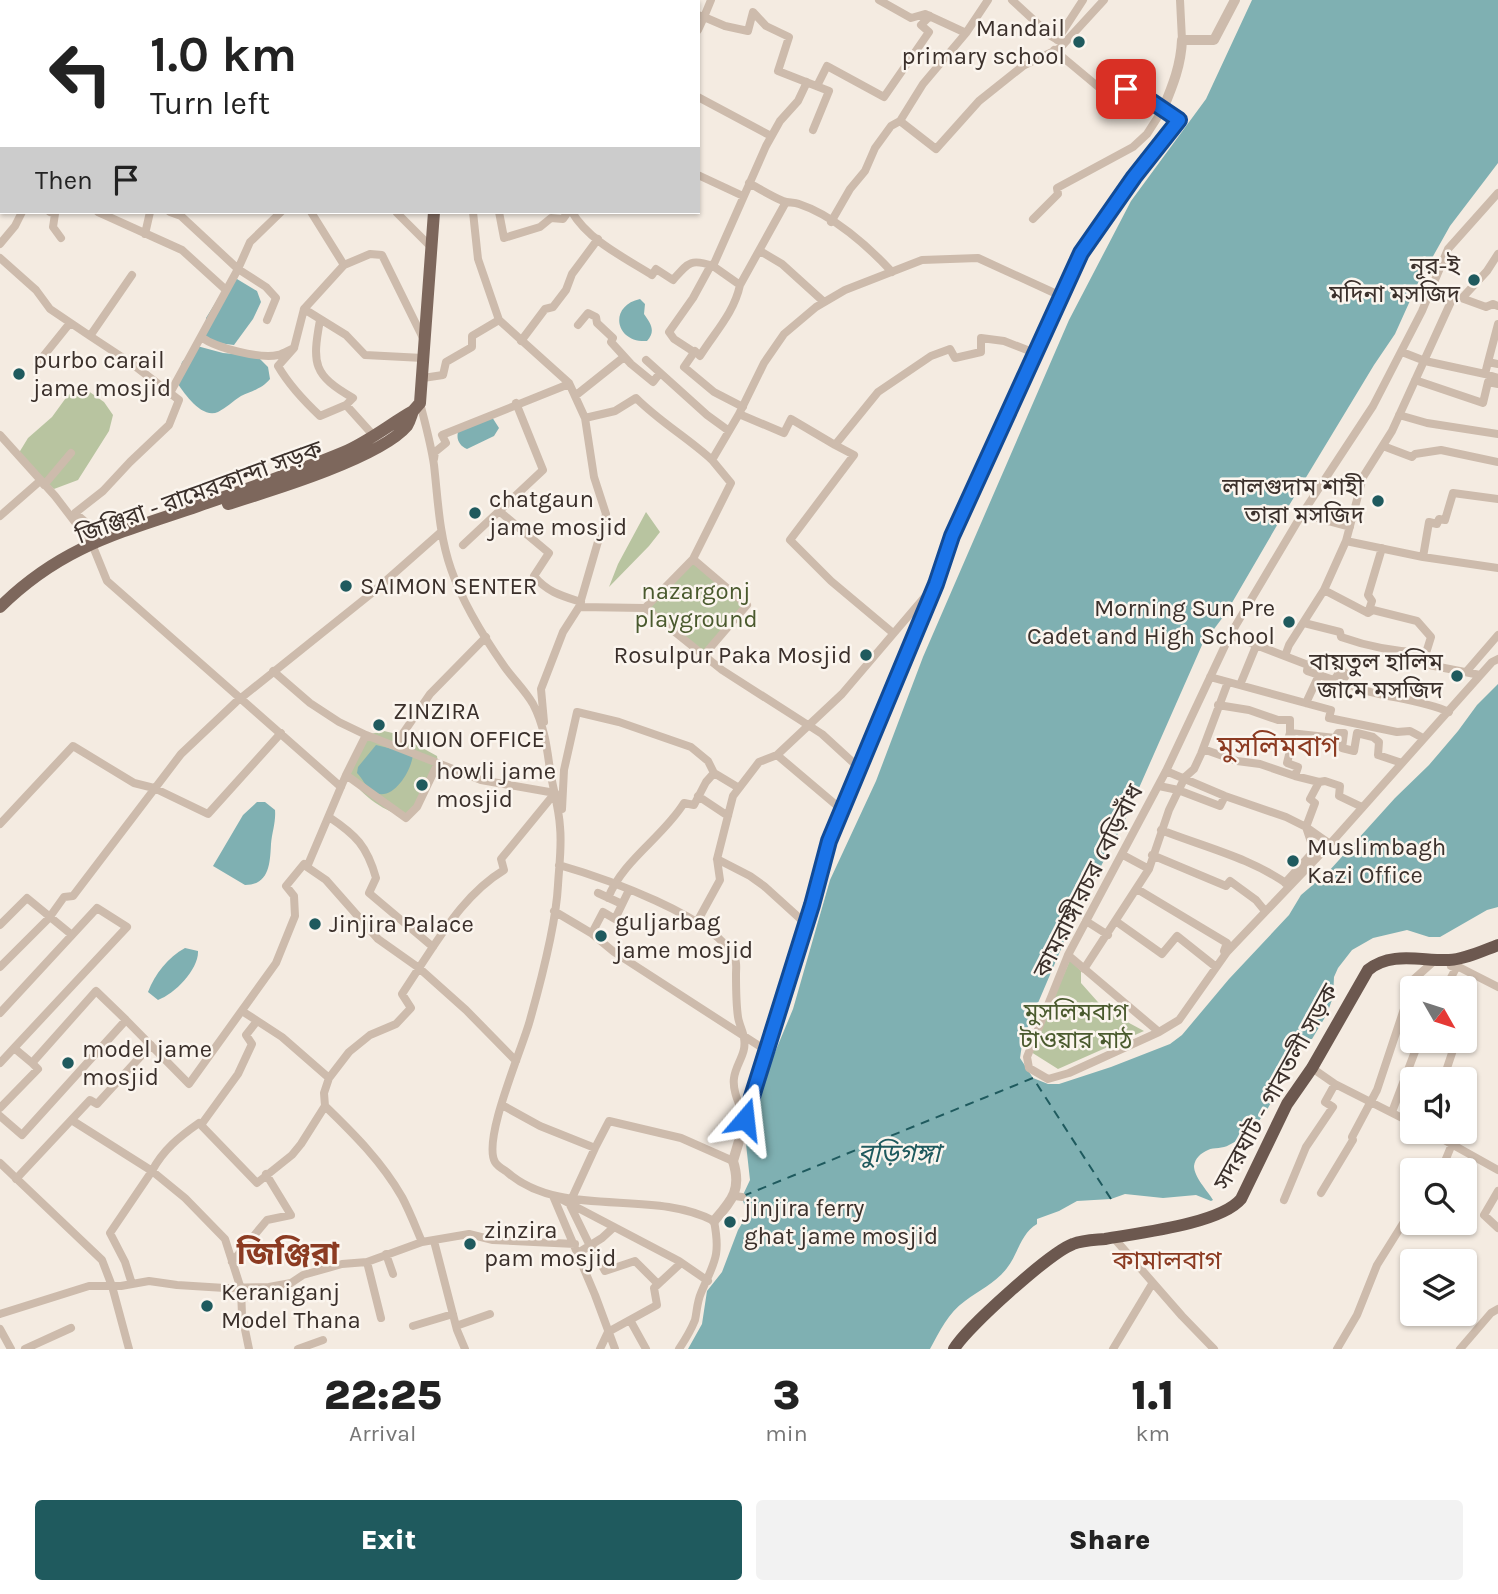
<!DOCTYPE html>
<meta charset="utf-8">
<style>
body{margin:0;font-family:Karla,"Noto Sans Bengali",sans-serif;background:#f2f2f2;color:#222;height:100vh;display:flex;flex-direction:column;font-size:26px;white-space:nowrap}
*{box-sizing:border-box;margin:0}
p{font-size:23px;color:#767676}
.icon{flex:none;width:38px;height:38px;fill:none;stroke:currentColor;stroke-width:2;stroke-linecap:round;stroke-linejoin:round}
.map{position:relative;height:1349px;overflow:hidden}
.drawer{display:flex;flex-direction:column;background:#fff;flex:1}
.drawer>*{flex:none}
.banner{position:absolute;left:0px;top:0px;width:700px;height:214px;box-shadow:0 2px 5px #0004;background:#fff;color:#222;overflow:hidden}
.needle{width:46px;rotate:129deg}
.controls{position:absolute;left:1400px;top:976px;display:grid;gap:14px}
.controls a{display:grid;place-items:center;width:77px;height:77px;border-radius:7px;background:#fff;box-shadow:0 2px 5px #0004;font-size:35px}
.pin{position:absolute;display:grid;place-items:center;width:60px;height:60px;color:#fff;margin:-30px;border-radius:14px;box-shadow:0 4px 10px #0006}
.me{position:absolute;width:77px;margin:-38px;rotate:17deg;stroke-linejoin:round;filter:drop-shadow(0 0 5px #0008)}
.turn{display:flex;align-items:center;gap:24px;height:147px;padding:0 35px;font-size:32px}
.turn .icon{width:91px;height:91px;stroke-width:2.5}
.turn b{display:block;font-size:49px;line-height:60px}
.then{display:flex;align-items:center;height:66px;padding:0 35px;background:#0003;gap:14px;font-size:26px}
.eta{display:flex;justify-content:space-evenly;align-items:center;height:119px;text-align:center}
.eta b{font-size:42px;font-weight:800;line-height:49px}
.primary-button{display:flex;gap:14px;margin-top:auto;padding:14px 35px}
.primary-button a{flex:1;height:80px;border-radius:7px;background:#1f5a5e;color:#fff;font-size:28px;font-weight:800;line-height:80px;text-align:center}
.primary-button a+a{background:#f2f2f2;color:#222}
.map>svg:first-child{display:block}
.green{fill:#b8c4a0}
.water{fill:#7fb0b2}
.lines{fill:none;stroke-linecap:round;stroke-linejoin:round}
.ferry{stroke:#1f5a5e;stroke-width:2;stroke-dasharray:9 7;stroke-linecap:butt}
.minor{stroke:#cdbbac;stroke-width:8}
.tertiary{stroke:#cdbbac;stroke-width:10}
.primary{stroke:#7d675c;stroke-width:12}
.trunk{stroke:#6c584f;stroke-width:12}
.route-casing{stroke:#114b97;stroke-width:18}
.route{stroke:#1a73e8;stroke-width:12}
.poi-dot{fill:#1f5a5e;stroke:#fbf5ee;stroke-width:2.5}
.labels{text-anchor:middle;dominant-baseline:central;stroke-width:5;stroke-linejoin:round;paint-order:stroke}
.poi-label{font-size:24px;fill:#3b302b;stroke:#fbf5ee;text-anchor:start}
.street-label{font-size:24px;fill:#3b302b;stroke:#fbf5ee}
.park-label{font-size:24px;fill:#4a5a2e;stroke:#fbf5ee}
.water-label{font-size:26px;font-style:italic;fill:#1f5a5e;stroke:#fbf5ee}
.neighbourhood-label{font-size:26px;fill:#8c3b22;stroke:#fbf5ee}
.quarter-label{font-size:28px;fill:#8c3b22;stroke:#fbf5ee}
.district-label{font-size:32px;font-weight:bold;fill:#8c3b22;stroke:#fbf5ee}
</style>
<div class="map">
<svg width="1498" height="1349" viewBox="0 0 1498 1349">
<rect width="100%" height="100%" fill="#f4ebe1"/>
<path class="green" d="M84,388l20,14 9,13 -4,16 -31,49 -24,9 -37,-33 11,-18 24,-21 16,-22z
M646,512l14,20 -11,14 -40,41 9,-23z
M693,559l54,46 -43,50 -59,-47z
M384,731l13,3 40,22 1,7 -27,48 -9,5c-19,-6 -46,-23 -52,-43l16,-38z
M1070,960l11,11v12l24,27 39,21 -86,38 -27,-17z"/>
<path class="water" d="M1252,0h246v163l-48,63 -32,57 -23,51 -21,31 -98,162 -50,86 -24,32 -78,177 -48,92 -53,124 -3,20 13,20 15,6h11l52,-17 59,-23 12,-9 47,-56 60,-64 12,-20 28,-24 66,-73 34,-33 29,-34 19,-26 21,-21v223l-11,3 -47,27h-11l-22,-7 -34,8 -21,12 -14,18 -4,9 -1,20 -6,17 -15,25 -19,1 4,15 -15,5c1,33 -23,70 -53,85 -6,4 -15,2 -21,5 -7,3 -13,8 -14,16 0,11 13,24 19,34l-2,1 -15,-6 -33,3 -38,-4 -14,5 -34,2 -18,10 -22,8v5c-16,9 -19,30 -30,44 -11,15 -28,22 -42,33 -17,12 -25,30 -35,48h-242l14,-25 5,-33 15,-19 16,-42 12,-20 -6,-6 -2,-7 8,-17 -4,-36 12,-51 35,-84 37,-129 46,-99 47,-124 146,-337 62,-119 75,-102z
M232,276l25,15 4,11 -8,17 -19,26 -16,-2 -13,-5 1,-20z
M640,299l5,5 -1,10c7,10 12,17 3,27 -32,2 -39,-35 -7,-42z
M197,346l26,7 34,3 11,11 2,12c-8,10 -19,12 -29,17 -8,5 -15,12 -23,16 -17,7 -34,-19 -42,-31l6,-19z
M492,417l7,11 -5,8 -27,13c-7,-3 -11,-9 -9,-17z
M376,745l37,9c-1,16 -21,51 -41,37 -6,-4 -10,-13 -15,-18l1,-6z
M257,802h8l10,8c1,12 -3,22 -4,34 -1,18 -1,41 -26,41l-32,-19 30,-51z
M185,948l13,3c1,18 -23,43 -40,49l-10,-8c7,-18 20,-35 37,-44z"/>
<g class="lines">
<path class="ferry" d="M743,1196l290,-118 78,121"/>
<path class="minor" d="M150,0l3,2
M261,0l1,2
M439,0v2
M663,0l4,2
M879,0l32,18 14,-4 41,19 -43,51 -23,37 36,28 43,-48 44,-35 37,-18 44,-48
M1012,0l39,36 12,7
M1180,0l2,40
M353,2l7,-2
M617,2l1,-2
M634,2l1,-2
M652,2l1,-2
M698,15l6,2 7,-17
M698,30l6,-13 21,9 23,5 5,-19 13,14 23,11 -11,34 51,20 -16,39
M966,33l22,-33
M1057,40l26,-40
M0,82l2,2
M817,86l10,-20 57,31 45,-65 -8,-7 9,-9
M698,97l73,39
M698,175l45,21
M749,183c11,6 22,13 34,18 5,2 11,1 16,3 34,11 69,42 93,68
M1498,193l-50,56 -26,62 -49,95 -71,108 -72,121 -64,136 -98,184 -41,102 2,11 19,11 21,-6 90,-41 20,-12 48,-68 103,-108 162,-182 6,-3
M50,212l5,2 -2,13 8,11
M98,212l84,38 44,40
M170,212l11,4 57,53 28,18 10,11 -9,22
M311,212l33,53 -40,44 42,26 19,20 58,3
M473,212l5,47 21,61 70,63 16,35 9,59 12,37 -27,93 66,1 48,-49 38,-76 -19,-23 27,-46 25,-51 20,-29 32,-27 29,-17 77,-30 56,-2 83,38
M499,212l5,26 36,-11 11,-9 12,1 5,-7
M572,212c16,28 53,46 80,63l4,-6 17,11c15,-17 17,-22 40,-14
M397,213l35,35
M1033,219l25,-25 -1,-6 76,-41 14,-13 16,-25 -33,-22 -12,6 -10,2 -54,-45
M831,222l19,-33 15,-18 10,-23 16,-22 9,-5
M145,234l5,-22
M0,244l15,-18 7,-14
M760,251l22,13 42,38
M0,258l36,32 14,19 40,27
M344,265l26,-11 12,1 41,83
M740,285l46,-83
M1431,287l55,20 7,-3 5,2
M1454,295l-62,136 -29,46 -17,64 77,16 75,11
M1463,297l24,-26 11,-17
M320,320c-8,44 -7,55 33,78l-7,7
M578,325l10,-12 8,4 1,6 16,15 -2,4 20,22 22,18 7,-9
M201,337c15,11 59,22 77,18 5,-1 11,-5 16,-7l10,-39
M521,341l24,-32 8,-2 13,-17 6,-16 26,-35
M294,348l-16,18c11,19 26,35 42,50l26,-11 27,30
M694,352l-20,-13 -5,-7 24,-34 18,-33
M1402,352l23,9 60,13 3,-12 10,2
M646,360l61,55 22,16
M1488,362l10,-38
M37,364l33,-41
M1485,374l13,4
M423,378l20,-3 3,-13 26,-15v-11l27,-16
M1415,380l68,23 5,-21 10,2
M170,393l68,-124 12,-27 31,-30
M575,396l49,-39
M420,403c5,20 11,41 14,62 4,35 5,70 17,104 12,35 32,67 53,97 9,13 21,24 29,38 11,21 14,43 17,66 3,19 9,38 10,57 2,19 -1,40 -2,58 -2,40 -17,96 -28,135 -7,27 -48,119 -35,142 2,4 9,8 12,10 54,48 145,16 207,49 7,36 0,41 -13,72 -4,9 -4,18 -6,27 -4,10 -10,20 -16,29
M743,407l-29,-15 -30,-25 11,-16 5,5c15,-24 34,-43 40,-71l-27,-19 53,-120 14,-25 18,-20 9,-19
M739,414l45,19 7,-14 44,26
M1399,415l28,8 71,11
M585,418l30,-7 21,-13c24,24 52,40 76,62
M0,435l55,61 36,47
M1383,446l29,11 3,-3 26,-4 57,12
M434,459l1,-7 11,-9 -4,-8 127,-51
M44,485l27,-32
M499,511l50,42 -15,23c13,16 28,20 47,26
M1302,514l48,13
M0,516l40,-35
M104,538l-29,-25 28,-22 27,-29 39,-37 10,-25 -48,-37 -41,-27 42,-61
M463,545l80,-75 -27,-67
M94,549l13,32 234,206
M1423,557l6,-35 8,2 2,-5 6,1 8,-27 45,6
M693,559l54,46 -43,50
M1324,590l44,23 5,-3 44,11 14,16 -5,16
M645,608l77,62 100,64 36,33
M1368,613l4,-12 -4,-6 14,-47
M1304,623l36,9 1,5c28,10 56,15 85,16l3,12 51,10
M893,633l-62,-52 -41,-41 64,-85 -19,-10 43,-53 53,-36 19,-7 5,9 26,-6v-14l23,3 31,12
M1230,635l78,30 -1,6 27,9 7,-10 6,4 -5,8c34,16 73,15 107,30
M1285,656l4,-11 35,-55 22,-49
M273,671l37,32 29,19 27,13
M1466,672l32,-37
M1210,677l121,33 -2,8 68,14 13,-1 13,7
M1240,685l16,-39
M1306,703l13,-28
M1218,705l31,5 29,10h12v13l45,5 3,-5h6l-2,15 12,3 3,-18 16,4 6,5 -1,13 24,8
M544,722l-3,-33 22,-57 16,-25
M1290,733l-4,12 5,2 -4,16 11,4 -3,9
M366,735l115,45 74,13 -54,66 3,11c-38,23 -61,62 -85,98l-41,-29 -52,-59 -19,-13 39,-92z
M395,745l35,-51 56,-57
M1203,749l34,12 23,3 35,12 24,6 6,-1 15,5 -1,10 23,11
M777,755l65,55
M1166,771l59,25 61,21 20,10 24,17
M714,773l25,15
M346,775l60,43 11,-11 21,-44
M1159,786l19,4 42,16 5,-10
M698,796l30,20
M562,809l2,-39 13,-58 42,10 72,25 17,14 6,12 -8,9 -12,23 -10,-2c-21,34 -61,57 -76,95
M329,817c27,18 38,29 47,61l-7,15 64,54
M0,824l73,-78 61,37 20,5 54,26 73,-81
M1161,830c43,17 91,28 129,56
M1123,855l26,14
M1152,855l74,31 4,-5 26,19 9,11
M717,859l33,17 14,10 42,38
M559,865c42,12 158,52 176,94 2,4 1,10 1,15 0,15 0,29 2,43 1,7 5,14 6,21 3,16 -8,25 -10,40 -2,14 7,29 11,41
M1285,883l29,-32 -8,-24 9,-24 -5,-4 9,-17
M1137,889l90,54 -3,8
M598,893l24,11
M554,911l37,22 23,19 153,99
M1086,921l22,14
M697,922l23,-42 -3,-21 16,-63 26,-34 18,-7 65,-61 92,-108
M1117,922l45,32 15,-18 39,31
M0,925l27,-27 45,37
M592,933l11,-21 12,7 14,-29
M1068,955l91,77
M1451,963l47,24
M0,967l49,-49 15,-21 9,-1 108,-142 55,-52 136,-109 69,-61
M1084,969l65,-100 20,-59 16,-33 9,-8 7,-15 27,-72
M1445,989l11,-21 -5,-2
M242,1011l40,26 47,41
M0,1013l97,-105 30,19 -113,121 18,15 64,-72 30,29 -104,115 -22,-19
M126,1020l63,64 87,-121 19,-47 -1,-20 -8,-10 18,-22 3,3
M0,1063l14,-15
M1312,1068l23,16 77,39
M1443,1080l13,-39
M502,1105l38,21 55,22 14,-27 72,17 52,23
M325,1106c29,28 57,56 77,91 8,15 14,31 20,45
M0,1108l38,-39 -6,-6
M1392,1112l27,-71
M73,1121l79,50c11,-21 27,-34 47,-48l58,60 35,-28 9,-11 24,-38 -1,-13 5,-15 20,-26 21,-17 26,-11 15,-16 -9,-14 17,-26 47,42 50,51
M201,1125l37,-51 14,-30 -6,-9 11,-14
M1430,1132l68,38
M0,1163l102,97 10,26 17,63
M1441,1171l11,-27
M16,1179l74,-79 7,4 54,-59
M1498,1191l-14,24 14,13
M1321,1193l32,-53 -1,-3 25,-47 37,-111 19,-17
M553,1196l42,99 20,54
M735,1196l7,1
M559,1198l120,63 29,20
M572,1198l23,-50
M1284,1200l22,-53 27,-40 -8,-5 10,-18
M570,1205l20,41
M1113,1237l69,79 32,33
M434,1241l23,89 8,19
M591,1245l14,26 30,-10 23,23
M578,1253l24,-15 12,-11
M386,1254l7,20
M232,1262l35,-42 24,-5 -25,-41
M367,1262l14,56
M132,1284l-7,-22 -15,-29 42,-62 33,27 40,41 16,50 1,26 7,34
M0,1314l89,-28h32l28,-5 28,4 48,3 44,-1 22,-4 12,-8 39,-11 25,-2 55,-20 47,-8 24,6 82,4
M630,1320l16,29
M413,1326l40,-12
M456,1326l34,-12
M0,1329l11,20
M25,1349l46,-21
M298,1349l25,-9
M600,1349l8,-17 49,-27 -3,-17 27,-25
M1113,1349l39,-65
M1337,1349l20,-34 20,-50 35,-56
M1460,1349l31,-36 7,-4"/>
<path class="tertiary" d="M714,1221c18,-21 28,-31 19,-60l96,-320 107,-257 16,-48 129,-283 53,-75 45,-58 -16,-11c10,-24 18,-44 19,-69h32l21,-40"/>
<path class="primary" d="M458,2v-2
M228,504c42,-13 152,-46 179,-78 3,-5 4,-10 6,-15
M0,607c62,-61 119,-74 198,-101 49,-17 98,-34 146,-54 24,-10 46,-28 69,-41l7,-8 14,-191"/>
<path class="trunk" d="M954,1349c12,-21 97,-97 119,-105 10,-4 22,-4 32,-5 33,-6 115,-15 136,-40l46,-95 25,-36 56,-98c23,-19 53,-9 81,-10 17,-1 33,-9 49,-15"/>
</g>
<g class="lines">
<defs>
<path id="route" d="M745,1119l67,-214 17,-64 107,-257 16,-48 129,-283 53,-76 45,-57 -49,-33 -4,2"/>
</defs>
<use href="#route" class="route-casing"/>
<use href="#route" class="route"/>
</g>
<g class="poi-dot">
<circle cx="1079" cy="42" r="7"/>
<circle cx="1474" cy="280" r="7"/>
<circle cx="19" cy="374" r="7"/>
<circle cx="1378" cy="501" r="7"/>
<circle cx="475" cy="513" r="7"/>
<circle cx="346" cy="586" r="7"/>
<circle cx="1289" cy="622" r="7"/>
<circle cx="866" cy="655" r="7"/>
<circle cx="1457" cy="676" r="7"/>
<circle cx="379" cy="725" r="7"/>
<circle cx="422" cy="785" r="7"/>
<circle cx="1293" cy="861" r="7"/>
<circle cx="315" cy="924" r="7"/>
<circle cx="601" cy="936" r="7"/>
<circle cx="68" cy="1063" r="7"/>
<circle cx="730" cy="1222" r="7"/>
<circle cx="470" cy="1244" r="7"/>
<circle cx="207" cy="1306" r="7"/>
</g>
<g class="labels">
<g class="poi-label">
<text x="1065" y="28" text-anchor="end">Mandail<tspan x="1065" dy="28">primary school</tspan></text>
<text x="1460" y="266" text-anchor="end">নূর-ই<tspan x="1460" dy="28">মদিনা মসজিদ</tspan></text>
<text x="33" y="360">purbo carail<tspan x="33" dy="28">jame mosjid</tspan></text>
<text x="1364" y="487" text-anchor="end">লালগুদাম শাহী<tspan x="1364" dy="28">তারা মসজিদ</tspan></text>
<text x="489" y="499">chatgaun<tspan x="489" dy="28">jame mosjid</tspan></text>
<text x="360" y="586">SAIMON SENTER</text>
<text x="1275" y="608" text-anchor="end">Morning Sun Pre<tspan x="1275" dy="28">Cadet and High School</tspan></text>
<text x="852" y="655" text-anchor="end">Rosulpur Paka Mosjid</text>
<text x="1443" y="662" text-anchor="end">বায়তুল হালিম<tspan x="1443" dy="28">জামে মসজিদ</tspan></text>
<text x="393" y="711">ZINZIRA<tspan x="393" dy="28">UNION OFFICE</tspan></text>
<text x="436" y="771">howli jame<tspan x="436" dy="28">mosjid</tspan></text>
<text x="1307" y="847">Muslimbagh<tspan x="1307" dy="28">Kazi Office</tspan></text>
<text x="615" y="922">guljarbag<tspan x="615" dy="28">jame mosjid</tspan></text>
<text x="329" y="924">Jinjira Palace</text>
<text x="82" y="1049">model jame<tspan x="82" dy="28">mosjid</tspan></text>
<text x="744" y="1208">jinjira ferry<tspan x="744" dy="28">ghat jame mosjid</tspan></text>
<text x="484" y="1230">zinzira<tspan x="484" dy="28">pam mosjid</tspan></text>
<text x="221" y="1292">Keraniganj<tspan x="221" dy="28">Model Thana</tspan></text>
</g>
<g class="street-label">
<text transform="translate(199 492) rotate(-20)">জিঞ্জিরা - রামেরকান্দা সড়ক</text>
<text transform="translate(1088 881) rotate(-63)">কামরাঙ্গীরচর বেড়িবাঁধ</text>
<text transform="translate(1276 1087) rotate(-61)">সদরঘাট - গাবতলী সড়ক</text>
</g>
<g class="park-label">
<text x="696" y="591">nazargonj<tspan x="696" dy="28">playground</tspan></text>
<text x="1076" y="1012">মুসলিমবাগ<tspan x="1076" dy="28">টাওয়ার মাঠ</tspan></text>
</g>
<g class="water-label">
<text x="899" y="1153">বুড়িগঙ্গা</text>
</g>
<g class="neighbourhood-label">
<text x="1167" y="1260">কামালবাগ</text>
</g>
<g class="quarter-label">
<text x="1278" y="746">মুসলিমবাগ</text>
</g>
<g class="district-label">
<text x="288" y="1253">জিঞ্জিরা</text>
</g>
</g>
</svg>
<div class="controls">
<a><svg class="needle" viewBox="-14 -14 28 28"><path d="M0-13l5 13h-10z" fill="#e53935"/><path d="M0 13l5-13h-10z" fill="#767676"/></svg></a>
<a><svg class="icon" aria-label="sound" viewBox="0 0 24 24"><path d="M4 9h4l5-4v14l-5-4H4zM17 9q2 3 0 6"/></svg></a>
<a><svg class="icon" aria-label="search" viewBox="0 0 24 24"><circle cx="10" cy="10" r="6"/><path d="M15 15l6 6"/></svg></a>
<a><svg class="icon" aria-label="layers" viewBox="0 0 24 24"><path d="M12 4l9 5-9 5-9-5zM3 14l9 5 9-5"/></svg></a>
</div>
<div class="pin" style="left:1126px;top:89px;background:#d93025"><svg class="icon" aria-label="arrive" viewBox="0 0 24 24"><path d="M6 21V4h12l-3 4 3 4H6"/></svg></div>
<svg class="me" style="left:745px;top:1119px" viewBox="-20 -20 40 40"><path d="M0-17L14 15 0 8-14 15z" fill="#1a73e8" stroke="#fff" stroke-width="4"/></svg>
<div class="banner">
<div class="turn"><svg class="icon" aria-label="left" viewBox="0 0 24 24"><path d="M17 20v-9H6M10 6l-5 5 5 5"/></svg><div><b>1.0 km</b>Turn left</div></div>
<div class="then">Then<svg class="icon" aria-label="arrive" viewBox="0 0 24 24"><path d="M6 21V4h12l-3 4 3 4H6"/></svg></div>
</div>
</div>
<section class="drawer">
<div class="eta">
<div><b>22:25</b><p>Arrival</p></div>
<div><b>3</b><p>min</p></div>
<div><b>1.1</b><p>km</p></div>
</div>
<div class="primary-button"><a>Exit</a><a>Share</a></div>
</section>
